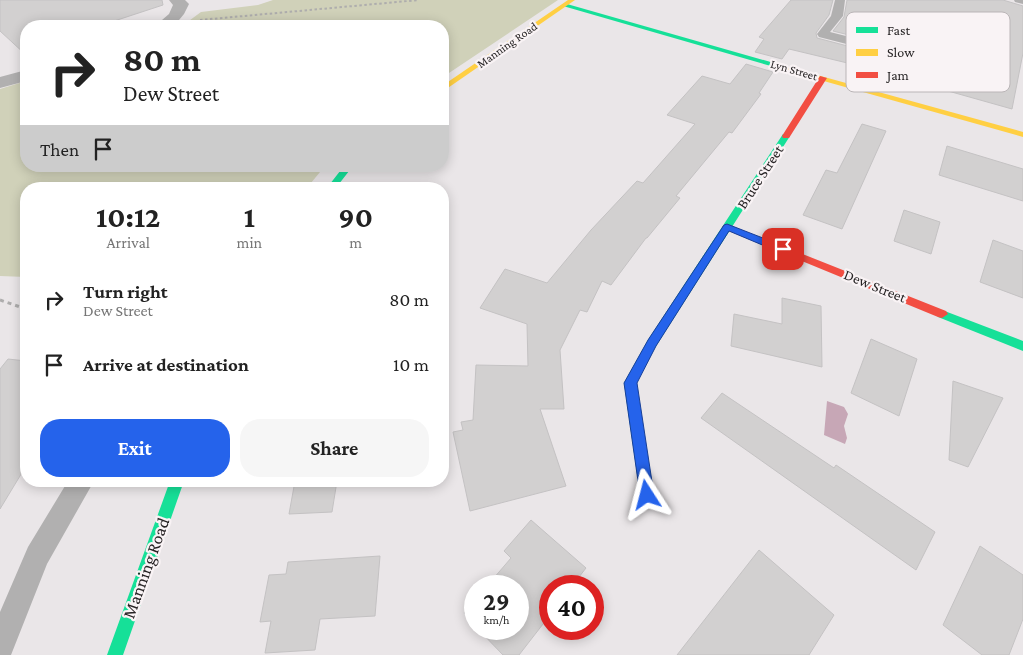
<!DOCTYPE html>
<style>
body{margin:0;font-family:"Crimson Pro",serif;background:#f6f6f6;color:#222;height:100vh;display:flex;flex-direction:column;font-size:19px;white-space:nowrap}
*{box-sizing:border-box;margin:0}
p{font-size:16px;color:#767676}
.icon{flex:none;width:28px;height:28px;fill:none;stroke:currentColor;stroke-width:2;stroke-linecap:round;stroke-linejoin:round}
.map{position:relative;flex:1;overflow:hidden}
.drawer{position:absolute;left:20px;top:182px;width:429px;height:305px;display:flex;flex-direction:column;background:#fff;border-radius:20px;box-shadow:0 2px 12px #0003}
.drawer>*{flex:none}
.top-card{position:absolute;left:20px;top:20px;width:429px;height:152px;border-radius:20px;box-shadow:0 2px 12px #0003;background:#fff;color:#222;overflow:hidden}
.speed{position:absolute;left:464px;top:575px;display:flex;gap:10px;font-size:25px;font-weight:700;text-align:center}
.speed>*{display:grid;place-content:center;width:65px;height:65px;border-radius:50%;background:#fff;box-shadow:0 2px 12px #0003;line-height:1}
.speed small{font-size:12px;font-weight:400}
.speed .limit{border:8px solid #d22;background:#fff;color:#111}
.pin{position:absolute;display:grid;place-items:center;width:42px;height:42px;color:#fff;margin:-21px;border-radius:10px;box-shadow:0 2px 8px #0006}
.me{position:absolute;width:55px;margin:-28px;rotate:351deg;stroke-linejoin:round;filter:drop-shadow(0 0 4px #0008)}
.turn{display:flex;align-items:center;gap:18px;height:105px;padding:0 20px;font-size:22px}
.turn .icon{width:65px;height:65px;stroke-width:2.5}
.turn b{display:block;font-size:35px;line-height:42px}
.then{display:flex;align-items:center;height:48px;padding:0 20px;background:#0003;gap:10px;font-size:19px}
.eta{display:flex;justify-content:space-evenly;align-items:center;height:85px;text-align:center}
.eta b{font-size:30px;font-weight:700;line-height:35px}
.primary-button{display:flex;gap:10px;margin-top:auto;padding:10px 20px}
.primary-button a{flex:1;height:58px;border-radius:20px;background:#2563eb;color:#fff;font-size:20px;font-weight:700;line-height:58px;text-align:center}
.primary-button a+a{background:#f6f6f6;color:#222}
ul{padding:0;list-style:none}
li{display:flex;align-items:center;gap:15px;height:65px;padding:0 20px}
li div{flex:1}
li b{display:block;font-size:19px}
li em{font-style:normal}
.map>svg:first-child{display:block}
.green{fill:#d0d1b9}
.water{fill:#c7a7b6}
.building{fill:#d2d0d0;stroke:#c4c2c3}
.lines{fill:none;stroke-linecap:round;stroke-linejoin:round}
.path-far1{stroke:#aeadad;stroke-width:2;stroke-dasharray:2.5 2.5;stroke-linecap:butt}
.path{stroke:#aeadad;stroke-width:3;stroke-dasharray:4 4;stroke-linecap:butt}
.lane{fill:#b1b0b0;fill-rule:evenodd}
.street{fill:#b1b0b0;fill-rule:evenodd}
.fast{fill:#16e098;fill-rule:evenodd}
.slow{fill:#ffcf43;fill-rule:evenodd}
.jam{fill:#f24e42;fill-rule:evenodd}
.route{fill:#2563eb;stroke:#184099}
.labels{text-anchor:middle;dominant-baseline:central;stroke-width:4.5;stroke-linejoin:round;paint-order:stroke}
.far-street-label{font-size:12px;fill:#272425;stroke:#f9f3f5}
.street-label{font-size:15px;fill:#272425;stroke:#f9f3f5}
.near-street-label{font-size:18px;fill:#272425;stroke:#f9f3f5}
.key{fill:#f9f3f5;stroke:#bab5b7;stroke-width:1}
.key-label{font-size:14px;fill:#272425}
</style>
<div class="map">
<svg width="1023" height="655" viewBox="0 0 1023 655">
<rect width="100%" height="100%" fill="#eae6e8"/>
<path class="green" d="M273,0h285l-115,77 -1,-51h-260l19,-14 57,-7z
M26,81v85h299l-19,23h-280v88l-26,-1v-187z"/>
<path class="water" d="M827,401l17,6 4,7 -4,12 3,12 -2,6 -21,-9z"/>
<path class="building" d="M0,0h162l1,5 -64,21h-73v29l-26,-24z
M791,0h42l-4,15 -13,18 1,5 99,26 -6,14 -121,-29 -7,10 -27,-7 9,-13 -5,-2z
M847,0h156l20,6v47l-11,56 -71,-20 5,-18 8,2 7,-5 12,-32 -2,-5 -11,-1 -7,17 -25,-9 -7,15 -88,-22 11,-14z
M746,64l27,8 -14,21 2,1 -29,39 -3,-1 -53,64 4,2 -33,40h-1l-35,47 -9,-4 -15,31 -7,-2 -20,40 4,59h-24l26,77 -96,25 -17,-79 10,-2 -2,-8 12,-2 3,-55 52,1 -1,-42 -47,-16 25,-39 42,14 44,-53 46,-49 6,2 52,-59 -28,-9 35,-39 28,8z
M862,124l24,7 -44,98 -39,-14 23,-45 11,3z
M947,146l76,23v32l-84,-26z
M904,210l36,12 -9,32 -37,-13z
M993,240l30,11v47l-43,-16z
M782,298l39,8 1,61 -91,-21 3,-32 48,10z
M871,339l46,20 -18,57 -48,-23z
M8,359l18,2v105l-26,43v-140z
M953,381l50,17 -35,69 -19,-7z
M722,393l103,69 9,6 2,-3 99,67 -19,38 -215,-152z
M295,481h42l-5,31 -43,2z
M531,520l55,48 -14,18h-22v29l-31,40h-16l-25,-26h40v-43h-31l24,-28 -7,-7z
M980,546l43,29v44l-14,36h-27l-39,-30z
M759,550l75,65 -25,40h-132z
M380,556l-5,60 -55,3 -5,31 -50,3 6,-32 -11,1 9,-47 17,-1 2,-12z
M475,600v25l-11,-12z"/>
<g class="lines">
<path class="path-far1" d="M200,20l219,-20"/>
<path class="path" d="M0,300l26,9"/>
<path class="lane" d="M835,0h10l-2,16 -13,16 119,30 12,-30h8l2,3 -12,32 -6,4 -134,-34 -2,-3 14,-18z
M1014,0h9v4l-8,-2z
M68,481h26l-47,83 -36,91h-11v-43l28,-65z"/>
<path class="street" d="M169,0h16l4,4 -5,10 -10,12h-19l14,-12 4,-9z
M26,70v11l-26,7v-11z"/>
<path class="fast" d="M563,4h4l228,65 -7,2 -225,-65z
M783,134l7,2 -134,210 -20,37 18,112 -2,5 -5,2 -5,-2 -2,-5 -16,-112 24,-43z
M344,166h9l-18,23h-9z
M942,310l81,31v10l-85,-34 -2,-3z
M170,481h14l-61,174h-16z"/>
<path class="slow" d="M568,0h7l-133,92v-6z
M788,67l235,65v5l-235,-66z"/>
<path class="jam" d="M820,76l7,2 -38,60h-6l-1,-2z
M727,224l219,87 2,3 -6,4 -4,-1 -214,-88 -2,-2 2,-2z"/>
</g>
<path class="route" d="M727,224l59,23 2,2 -2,3h-7l-50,-21 -73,115 -19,37 17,112 -2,5 -5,2 -5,-2 -2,-5 -16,-112 24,-43 76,-115z"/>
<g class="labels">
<g class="far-street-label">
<text transform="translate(507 45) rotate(-35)">Manning Road</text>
<text transform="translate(794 70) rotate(16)">Lyn Street</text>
</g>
<g class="street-label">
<text transform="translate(760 177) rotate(-57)">Bruce Street</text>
<text transform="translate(875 286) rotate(22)">Dew Street</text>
</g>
<g class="near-street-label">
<text transform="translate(146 568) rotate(-70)">Manning Road</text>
</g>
</g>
<rect x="846" y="12" width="164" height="80" rx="8" class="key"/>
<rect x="856" y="27" width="22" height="6" fill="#16e098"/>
<rect x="856" y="49" width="22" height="7" fill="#ffcf43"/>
<rect x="856" y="72" width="22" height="6" fill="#f24e42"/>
<g class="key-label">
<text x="887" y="35">Fast</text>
<text x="887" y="57">Slow</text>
<text x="887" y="80">Jam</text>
</g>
</svg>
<div class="speed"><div>29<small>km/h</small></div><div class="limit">40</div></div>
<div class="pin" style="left:783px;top:249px;background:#d93025"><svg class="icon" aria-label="arrive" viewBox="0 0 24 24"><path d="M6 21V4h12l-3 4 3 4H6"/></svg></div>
<svg class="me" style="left:647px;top:495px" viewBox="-20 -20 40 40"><path d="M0-17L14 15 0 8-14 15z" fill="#2563eb" stroke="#fff" stroke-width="4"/></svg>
<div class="top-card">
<div class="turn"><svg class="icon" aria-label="right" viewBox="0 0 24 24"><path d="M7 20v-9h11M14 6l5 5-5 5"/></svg><div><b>80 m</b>Dew Street</div></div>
<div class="then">Then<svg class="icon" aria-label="arrive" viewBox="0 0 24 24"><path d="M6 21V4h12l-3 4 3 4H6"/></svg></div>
</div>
<section class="drawer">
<div class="eta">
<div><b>10:12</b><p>Arrival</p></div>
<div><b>1</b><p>min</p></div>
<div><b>90</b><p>m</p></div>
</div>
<ul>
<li><svg class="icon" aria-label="right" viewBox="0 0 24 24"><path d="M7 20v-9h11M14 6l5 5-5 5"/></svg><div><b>Turn right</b><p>Dew Street</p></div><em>80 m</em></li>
<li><svg class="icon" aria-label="arrive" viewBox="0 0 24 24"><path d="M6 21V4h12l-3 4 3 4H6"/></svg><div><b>Arrive at destination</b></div><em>10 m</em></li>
</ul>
<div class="primary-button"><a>Exit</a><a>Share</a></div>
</section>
</div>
